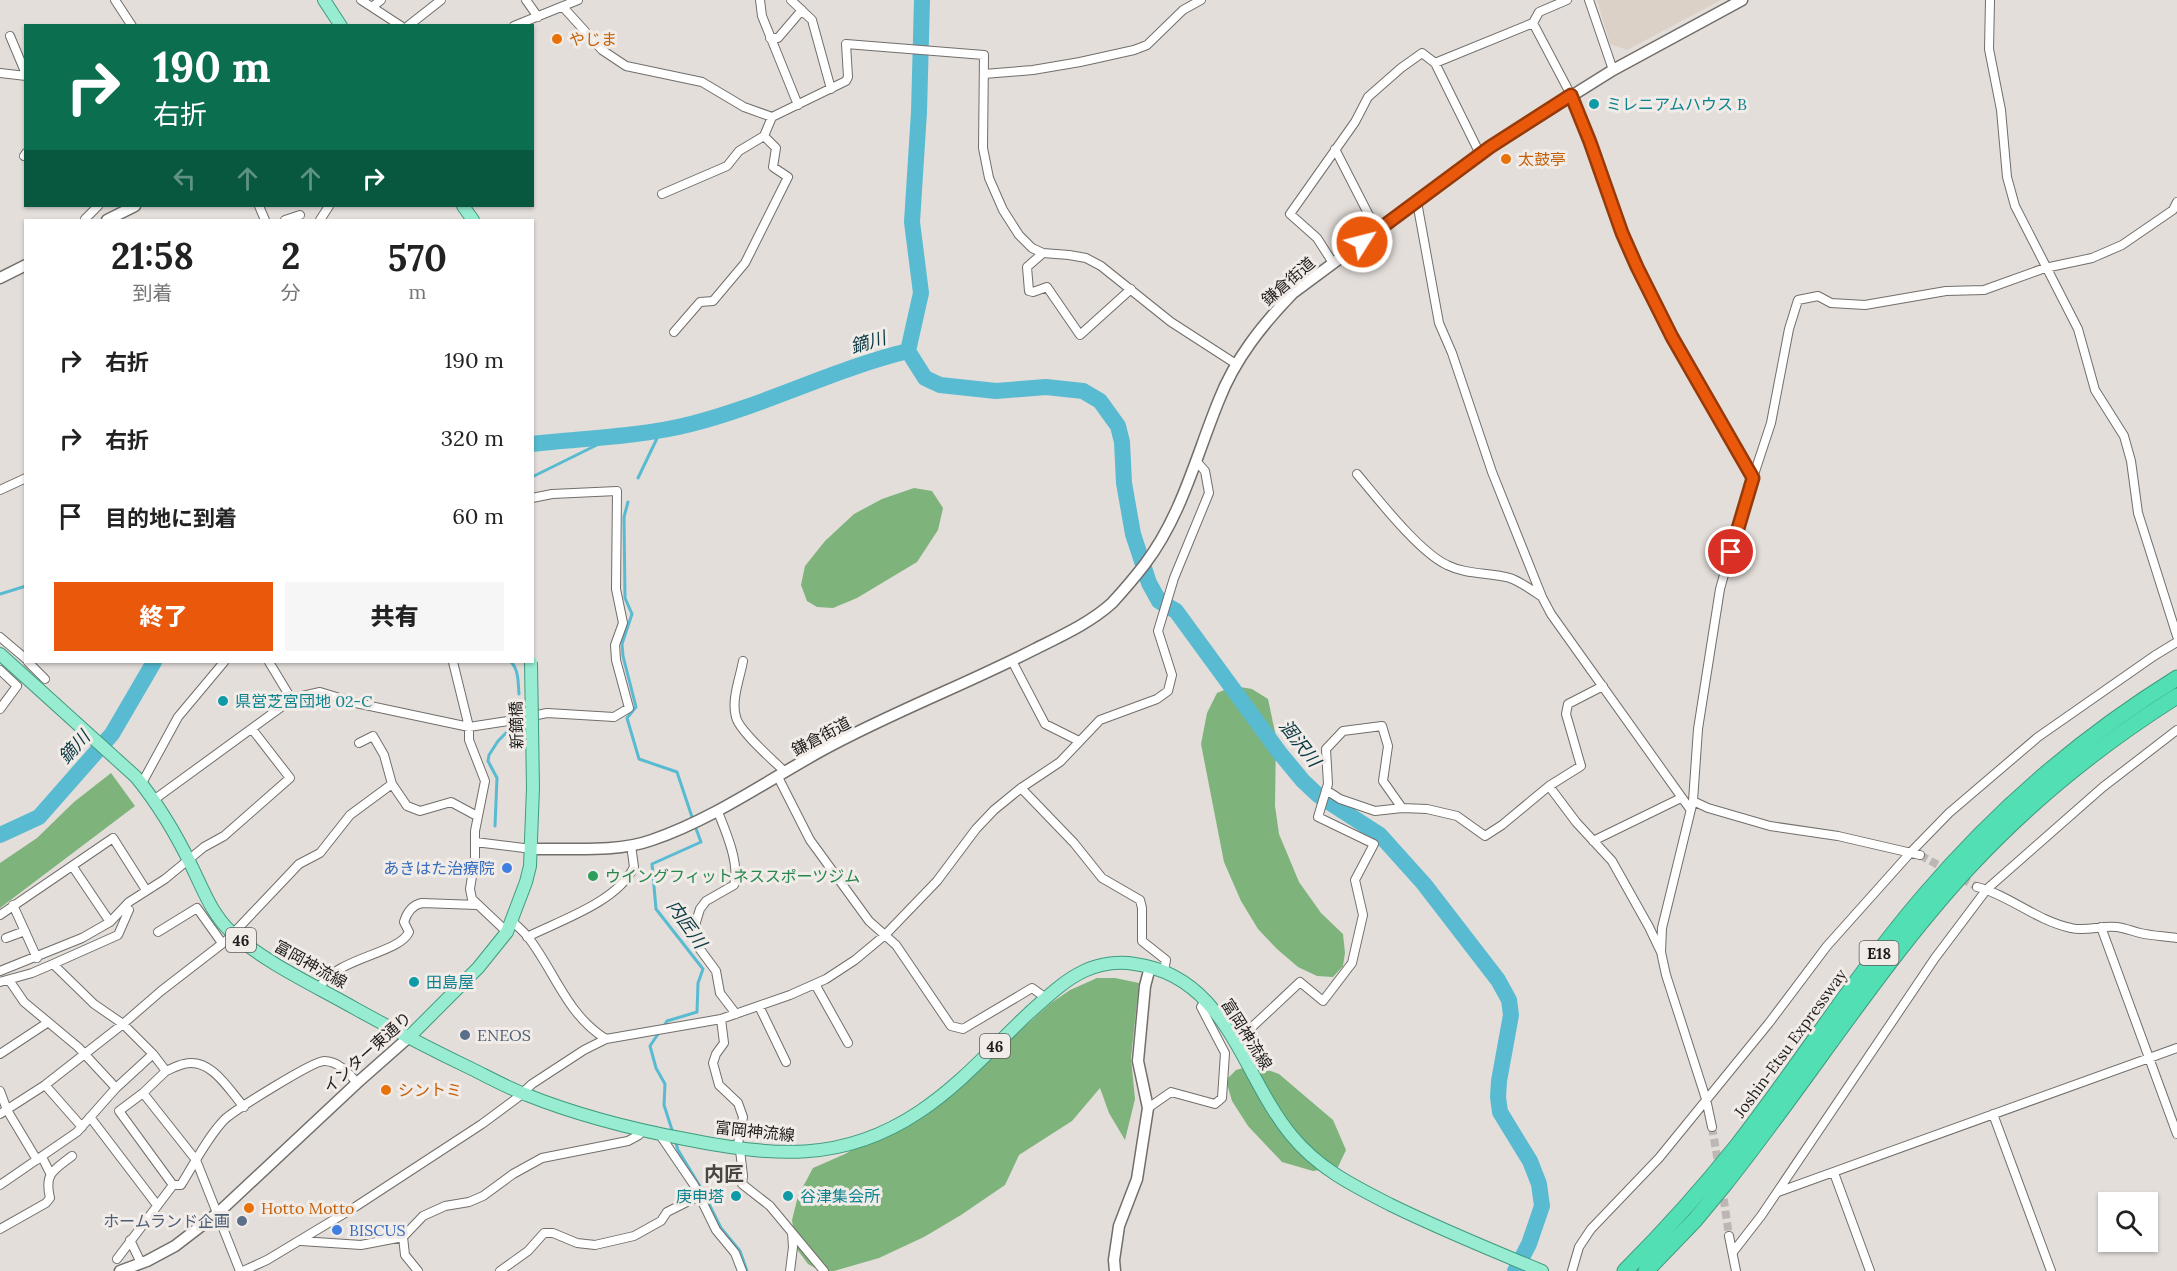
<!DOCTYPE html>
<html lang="ja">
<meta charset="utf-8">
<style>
body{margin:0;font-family:Lora,"Noto Sans JP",serif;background:#f6f6f6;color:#222;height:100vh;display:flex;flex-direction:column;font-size:22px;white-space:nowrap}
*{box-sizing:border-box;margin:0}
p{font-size:20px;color:#767676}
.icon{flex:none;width:33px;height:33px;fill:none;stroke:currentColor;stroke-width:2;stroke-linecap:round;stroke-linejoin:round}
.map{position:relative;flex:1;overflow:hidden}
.details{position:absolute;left:24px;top:219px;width:510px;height:444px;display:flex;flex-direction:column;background:#fff;border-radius:0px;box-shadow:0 2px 4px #0004}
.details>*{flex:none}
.hud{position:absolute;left:24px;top:24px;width:510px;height:183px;border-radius:0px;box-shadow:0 2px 4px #0004;background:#0b6e4f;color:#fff;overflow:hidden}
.tools{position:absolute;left:2098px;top:1192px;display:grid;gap:12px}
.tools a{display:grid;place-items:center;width:60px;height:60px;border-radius:0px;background:#fff;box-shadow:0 2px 4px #0004;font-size:30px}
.pin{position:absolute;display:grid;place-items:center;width:51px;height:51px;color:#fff;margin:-26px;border:3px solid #fff;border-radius:50%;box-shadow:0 2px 6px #0007}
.me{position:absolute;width:66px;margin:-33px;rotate:54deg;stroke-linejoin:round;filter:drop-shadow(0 0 4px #0008)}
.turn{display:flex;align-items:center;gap:21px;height:126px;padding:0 30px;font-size:27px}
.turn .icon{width:78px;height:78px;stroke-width:2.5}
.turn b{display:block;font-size:42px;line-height:51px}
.lanes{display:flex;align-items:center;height:57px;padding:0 30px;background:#0003;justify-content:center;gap:30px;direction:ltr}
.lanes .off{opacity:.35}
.eta{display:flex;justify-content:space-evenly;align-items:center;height:102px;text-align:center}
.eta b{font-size:36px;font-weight:800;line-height:42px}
.cta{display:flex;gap:12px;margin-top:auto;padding:12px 30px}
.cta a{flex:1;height:69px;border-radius:0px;background:#ea580c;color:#fff;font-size:24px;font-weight:800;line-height:69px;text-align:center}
.cta a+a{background:#f6f6f6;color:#222}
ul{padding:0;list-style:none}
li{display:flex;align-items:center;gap:18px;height:78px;padding:0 30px}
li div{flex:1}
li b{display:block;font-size:22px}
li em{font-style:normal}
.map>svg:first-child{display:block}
.built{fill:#dcd1c7}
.forest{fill:#7eb37b}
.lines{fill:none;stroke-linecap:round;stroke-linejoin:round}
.stream{stroke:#58bbd1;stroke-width:3}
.river{stroke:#58bbd1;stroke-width:16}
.minor-tunnel{stroke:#bcb7b4;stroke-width:8;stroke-dasharray:8 4;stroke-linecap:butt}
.minor-casing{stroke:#726e6a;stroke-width:10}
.tertiary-casing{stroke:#726e6a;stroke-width:13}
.primary-casing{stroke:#409b7f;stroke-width:14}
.motorway-casing{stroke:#409b7f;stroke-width:17}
.minor{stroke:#fff;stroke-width:8}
.tertiary{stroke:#fff;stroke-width:10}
.primary{stroke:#97ecd2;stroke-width:12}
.motorway{stroke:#52dfb4;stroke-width:15}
.primary-bridge-casing{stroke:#409b7f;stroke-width:14;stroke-linecap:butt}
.primary-bridge{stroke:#97ecd2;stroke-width:12}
.route-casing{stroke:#983908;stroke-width:15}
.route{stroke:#ea580c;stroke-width:10}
.food-dot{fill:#e8710a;stroke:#f1ece8;stroke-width:2}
.culture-dot{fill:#0f9aa8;stroke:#f1ece8;stroke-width:2}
.shop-dot{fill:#3f7fe0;stroke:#f1ece8;stroke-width:2}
.leisure-dot{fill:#2e9e5b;stroke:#f1ece8;stroke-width:2}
.service-dot{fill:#5c6f8a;stroke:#f1ece8;stroke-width:2}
.labels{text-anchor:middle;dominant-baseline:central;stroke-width:6;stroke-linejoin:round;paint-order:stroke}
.shield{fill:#f1ece8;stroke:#5e5b59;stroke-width:1.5}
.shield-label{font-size:15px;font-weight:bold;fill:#1f1d1c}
.food-label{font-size:16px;fill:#c56008;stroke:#f1ece8;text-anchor:start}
.culture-label{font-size:16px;fill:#0d838f;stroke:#f1ece8;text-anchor:start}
.street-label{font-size:16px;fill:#1f1d1c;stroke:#f1ece8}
.shop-label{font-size:16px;fill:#366cbe;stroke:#f1ece8;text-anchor:end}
.leisure-label{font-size:16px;fill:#27864d;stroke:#f1ece8;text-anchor:start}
.service-label{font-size:16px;fill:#4e5e75;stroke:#f1ece8;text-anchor:start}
.water-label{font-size:18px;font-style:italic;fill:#0b3a44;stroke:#f1ece8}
.quarter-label{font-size:20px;font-weight:bold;fill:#494541;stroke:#f1ece8}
</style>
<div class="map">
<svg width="2177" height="1271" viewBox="0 0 2177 1271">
<rect width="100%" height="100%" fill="#e3deda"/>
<path class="built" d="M1597,0h124l-94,50 -17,-6z"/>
<path class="forest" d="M914,488l18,3 11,17 -5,22 -21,32 -60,36 -24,10 -16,-1 -10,-6 -6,-16 4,-19 20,-25 29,-27 28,-15z
M1234,686l18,3 16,10 8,38 -1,69 4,28 20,48 22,31 22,21 2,19 -2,13 -10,11 -16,-1 -19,-9 -21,-18 -19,-20 -17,-28 -17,-39 -23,-118 6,-31 10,-20z
M111,773l24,33 -135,102v-45l37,-25 37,-36z
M1097,978h18l24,5 -8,75 4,41 -10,41 -16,-27 -9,-25 -28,33 -53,34 -14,30 -44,30 -37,22 -45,21 -45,13h-13l-13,-7 -12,-16 -4,-28 6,-24 15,-28 32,-14 104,-60 102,-91 19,-13z
M1254,1065l25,9 54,46 13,30 -8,17 -25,4 -31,-9 -34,-36 -16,-25 -6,-21 10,-10z"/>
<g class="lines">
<path class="stream" d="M532,477l85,-42
M638,478l23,-48
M628,502l-4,15 1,81 7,16 -10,30 1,12 13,51 -9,11 12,41 38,13 16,48
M0,594l26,-8
M511,662c8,8 7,21 8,32
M495,826l2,-48 -9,-17 1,-6 9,-14 13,-13
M664,1026l3,-5 30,-9 1,-29 5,-14 -47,-60 -4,-45 49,-22 -6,-16
M660,1031l-10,15 6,22 9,16 -1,21 9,28
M675,1140l3,10 23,38 20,40 19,23 7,20"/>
<path class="river" d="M908,351l17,27 15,7 56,6 50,-4 37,4 17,10 18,25 4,16 2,41 9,51 16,49 10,18 17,10 103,141 24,29 15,14 62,40 44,49 74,96 11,20 2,15 -12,66 -1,16 2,15 30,49 9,23 3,22 -13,38 -14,27
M908,351l13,-58 -9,-71 7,-110 3,-112
M532,444c53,-6 108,-7 159,-20 75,-19 143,-55 217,-73
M0,835l39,-18 73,-83 42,-72"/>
<path class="minor-tunnel" d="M1920,855l57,32
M1712,1127l7,41
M1722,1187l7,49"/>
<defs>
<path id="minor" d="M115,0l17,26
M361,0l40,26
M526,0l12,17
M760,0l2,16 36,89
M791,0l21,20 19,69
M1567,0l-28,12 -6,11 38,72 19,47 32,91 15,34 35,70 81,141
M1589,0l24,70
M1990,0l-1,49 12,61 6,67 8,29 63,123 17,61 29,46 7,25 7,52 39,123
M372,7l9,-7
M563,7l39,43 24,16 76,16 42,25 28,10 74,-36 2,-4 -2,-33 138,11 -1,93 6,30 14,32 16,25 13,13 11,5 26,2 17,3 15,8 70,56 65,42
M408,26l33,-26
M514,26l64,-26
M10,36l16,38
M770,38h8l24,-28
M1435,63l45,91
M0,73l26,3
M984,74l49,-4 47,-8 54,-12 13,-5 36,-35 18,-10
M1335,149l42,82
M24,156l2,-3
M662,194l65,-28 12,-15 25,-15 8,-19
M1417,202l22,121 13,30 40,119 50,125 9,17 139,195
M259,206l6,14
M85,219l13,-13
M285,220l15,-5
M320,220l9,-14
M1043,253l-16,14 2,24 4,1 14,-5 33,48 51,-46
M1333,263l-16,-25 -27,-24 65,-92 13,-25 33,-29 21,-15 13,10 98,-40
M674,332l26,-30 13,-1 32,-38 43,-86 -15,-10 3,-19 -12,-12
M1357,474c21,25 62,78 90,91 20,10 42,7 63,13 11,4 22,12 32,19
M0,490l26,-12
M0,637l26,22
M743,661c-3,17 -12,39 -7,56 3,14 38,44 49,55
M1012,661l33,63 34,17
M28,662l17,17
M269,662l23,38
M453,662l16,65v13l16,41 -10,50v26l-5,32 2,10 35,33
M0,670l17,16 -17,23
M359,743l14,-7 11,19 8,29 15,22 13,5 31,-9 26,14
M778,777l32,63 59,81 27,24 55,81 12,3 69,-41 14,10
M142,783l36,-66 46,-55
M1549,786l32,-20 -15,-52 2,-10 35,-18
M1021,788l53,55 28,35 38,22 2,8v33l24,19 -2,11
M1326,790l14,9 35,12 27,-3 25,1 30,7 28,20 17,-11 47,-39 27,36 36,39 37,66 12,25 5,23 40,124 6,28
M155,799l129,-94 14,-8 22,-5 36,11 113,24 39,-6 39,-8 67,4 15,-9 -13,-48 -1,-15 8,-22 -7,-34 1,-98 -65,3 -20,4
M1693,801l15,7 62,18 68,10 82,19
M718,812c8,20 22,52 16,73l-28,16 -6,8 -4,13 -1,14 4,12 17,23 4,22 16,21
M1593,841l88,-43
M475,842l57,7
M73,867l37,55
M1977,887c32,8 58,33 94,41 15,4 30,-3 46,-1 8,1 15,4 23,6 12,3 25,3 37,5
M13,905l24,53
M0,915l113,-77 33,52
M512,921c5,5 11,10 16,16 27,35 39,78 78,102
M2101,927l76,207
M158,932l39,-24 25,35
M527,937c34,-17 90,-35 107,-70l-3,-22
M6,938l19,-7
M1661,952l1,-24 31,-127 5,-72 22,-140 21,-75 30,-91 18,-94 9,-29 20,-4 13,7 34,2 81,-14 38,-1 61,-22 47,-10 30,-13 51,-35 4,-8
M53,964l65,-29 11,-25
M0,971l82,-33 28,-16 19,-20 36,-23 39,-32 20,-11 66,-58 -38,-49
M9,980l15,22 54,45 38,41
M0,982l32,-9 21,-9 41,40 29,20 30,30 13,17 -23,22 -24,18 54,74
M815,984l33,59
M319,988c18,-31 80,-34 90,-56l-5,-10c3,-10 8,-17 18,-19l55,2
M759,1006l27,56
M721,1019l3,24 -8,11 -3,9 6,22 19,18 5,14 -6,32
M1235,1043l65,-61 23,19 29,-38 11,-48 -8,-35 19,-36 -56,-27 10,-33 -2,-35 17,-18 39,-5 6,20 -5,35 19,27
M0,1054l47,-31
M166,1071c5,-2 12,-6 18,-7 27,-7 45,26 60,43
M45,1085l37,42
M0,1091l7,19 30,50
M143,1093l53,67 44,111
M1148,1108l23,-16 44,12 7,-6 3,-45 -24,-46 5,-7
M0,1114l45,-29 78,-61 38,-33 66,-51 72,-76 21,-11 30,-38 42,-31
M1993,1114l58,157
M90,1117l67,88
M660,1135l34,50 22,45 19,23 7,18
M740,1150l3,26 -1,8 28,22 54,65
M42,1157l8,16
M1834,1173l36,98
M0,1185l77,-53 39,-44 37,-34
M1778,1192l399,-144
M0,1229l46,-26 4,-5c-6,-25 4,-28 22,-42
M1729,1236l7,35
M403,1237l2,18 13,16
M130,1240l11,23
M301,1241l60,4 42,-8 20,-21 22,-10 24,-4 14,-6 30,-22 29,-16 86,-17 11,-6 2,-5
M1733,1252l28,-36 174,-258 52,-69 116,-102 74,-57
M117,1259l56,-74h8c13,-21 26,-47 43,-65 9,-9 89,-59 100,-59 14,0 24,11 33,22
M243,1271l24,-11 88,-53 127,-83 35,-26 15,-14 52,-34 22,-11 115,-20 69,-24 36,-16 29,-19 30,-25 52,-54 39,-52 18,-19 27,-22 39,-26 40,-42 57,-21 11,-8 4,-16 -14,-44 16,-53 35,-85 -4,-22 -8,-9
M500,1271l28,-20 16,-18h9l24,10 18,2 39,-9 27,-15 6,-9 32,-16
M790,1271l3,-24 -1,-14
M1572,1271l7,-24 12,-18 68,-71 110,-135 58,-77 84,-94 38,-39 89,-76 116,-81 23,-14"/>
<path id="tertiary" d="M107,220l28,-14
M0,278l26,-13
M532,849c39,-1 84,4 120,-9 61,-21 113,-58 169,-89 69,-38 144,-66 214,-102 26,-13 55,-26 77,-46 11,-12 23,-26 33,-39 37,-49 51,-108 74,-164 16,-41 43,-75 74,-107l197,-146 123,-77 129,-70
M120,1271l27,-10 28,-15 43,-33 139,-130 51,-45
M1115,1271l-1,-11 5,-34 18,-47 11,-71 -10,-47 7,-75 5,-19"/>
<path id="primary" d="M324,0l17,26
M463,206l10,14
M0,654l136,123c22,27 40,57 55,88 12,24 20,48 40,67 36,32 83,53 125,77 38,21 76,41 116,60 18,9 36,19 55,26 50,20 105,34 158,44 87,17 156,25 234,-27 41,-27 75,-66 110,-99 17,-15 34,-32 55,-42 15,-7 34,-10 51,-7 93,13 106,111 157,172 27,33 62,50 99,69 49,24 100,45 151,66
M408,1038l70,-70 29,-36 19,-50 4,-16 3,-78"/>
<path id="motorway" d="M1625,1271c40,-40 77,-81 112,-125 64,-82 119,-171 187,-250 72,-85 158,-159 253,-218
M1646,1271l49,-51 29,-35c83,-104 154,-219 244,-317 61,-66 133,-124 209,-172"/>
</defs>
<use href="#minor" class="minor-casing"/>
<use href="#tertiary" class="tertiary-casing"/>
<use href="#primary" class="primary-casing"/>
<use href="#motorway" class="motorway-casing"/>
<use href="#minor" class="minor"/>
<use href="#tertiary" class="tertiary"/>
<use href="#primary" class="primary"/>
<use href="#motorway" class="motorway"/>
<defs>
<path id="primary-bridge" d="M531,662l2,126"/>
</defs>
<use href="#primary-bridge" class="primary-bridge-casing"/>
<use href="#primary-bridge" class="primary-bridge"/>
</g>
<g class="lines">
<defs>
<path id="route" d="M1362,242l128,-95 81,-52 19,47 32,91 15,34 35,70 81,141 -22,74"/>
</defs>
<use href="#route" class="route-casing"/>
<use href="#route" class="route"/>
</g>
<g class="food-dot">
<circle cx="557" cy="39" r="6"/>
<circle cx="1506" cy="159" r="6"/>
<circle cx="386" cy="1090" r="6"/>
<circle cx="249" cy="1208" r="6"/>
</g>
<g class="culture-dot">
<circle cx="1594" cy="104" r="6"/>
<circle cx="223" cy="701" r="6"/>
<circle cx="414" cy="982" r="6"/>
<circle cx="736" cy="1196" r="6"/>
<circle cx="788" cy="1196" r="6"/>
</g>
<g class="shop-dot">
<circle cx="507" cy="868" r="6"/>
<circle cx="337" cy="1230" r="6"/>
</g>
<circle class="leisure-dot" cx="593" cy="876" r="6"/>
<g class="service-dot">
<circle cx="465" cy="1035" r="6"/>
<circle cx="242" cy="1221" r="6"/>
</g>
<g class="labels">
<g class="shield">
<rect x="226" y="928" width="30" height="24" rx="4.5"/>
<rect x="1859.5" y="941" width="39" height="24" rx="4.5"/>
<rect x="980" y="1034" width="30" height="24" rx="4.5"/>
</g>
<g class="shield-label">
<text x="241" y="940">46</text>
<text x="1879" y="953">E18</text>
<text x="995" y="1046">46</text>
</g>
<g class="food-label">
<text x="569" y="39">やじま</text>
<text x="1518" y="159">太鼓亭</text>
<text x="398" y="1090">シントミ</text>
<text x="261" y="1208">Hotto Motto</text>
</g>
<g class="culture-label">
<text x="1606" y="104">ミレニアムハウス B</text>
<text x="235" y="701">県営芝宮団地 02-C</text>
<text x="426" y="982">田島屋</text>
<text x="724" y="1196" text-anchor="end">庚申塔</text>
<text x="800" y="1196">谷津集会所</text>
</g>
<g class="street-label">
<text transform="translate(1288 281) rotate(-41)">鎌倉街道</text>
<text transform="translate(516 725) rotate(-91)">新鏑橋</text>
<text transform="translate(821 736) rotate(-28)">鎌倉街道</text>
<text transform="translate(311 964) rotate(29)">富岡神流線</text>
<text transform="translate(1247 1034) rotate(58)">富岡神流線</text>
<text transform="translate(1790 1043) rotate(-54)">Joshin-Etsu Expressway</text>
<text transform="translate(367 1052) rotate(-42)">インター東通り</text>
<text transform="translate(755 1131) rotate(6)">富岡神流線</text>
</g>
<g class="shop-label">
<text x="495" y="868">あきはた治療院</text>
<text x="349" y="1230" text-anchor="start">BISCUS</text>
</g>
<g class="leisure-label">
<text x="605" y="876">ウイングフィットネススポーツジム</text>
</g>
<g class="service-label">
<text x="477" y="1035">ENEOS</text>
<text x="230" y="1221" text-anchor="end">ホームランド企画</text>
</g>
<g class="water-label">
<text transform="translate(868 342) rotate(-16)">鏑川</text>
<text transform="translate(1300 743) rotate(52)">涸沢川</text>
<text transform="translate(74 747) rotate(-48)">鏑川</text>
<text transform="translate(687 924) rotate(55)">内匠川</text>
</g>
<g class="quarter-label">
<text x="724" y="1173">内匠</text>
</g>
</g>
</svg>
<div class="tools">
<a><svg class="icon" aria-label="search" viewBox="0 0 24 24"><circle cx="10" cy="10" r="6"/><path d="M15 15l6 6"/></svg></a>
</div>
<div class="pin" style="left:1731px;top:552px;background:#d93025"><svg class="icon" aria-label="arrive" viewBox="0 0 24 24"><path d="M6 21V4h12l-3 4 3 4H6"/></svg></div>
<svg class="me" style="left:1362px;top:242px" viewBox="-20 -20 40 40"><circle r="17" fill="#ea580c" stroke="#fff" stroke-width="3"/><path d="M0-11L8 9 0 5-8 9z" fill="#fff"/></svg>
<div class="hud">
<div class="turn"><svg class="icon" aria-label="right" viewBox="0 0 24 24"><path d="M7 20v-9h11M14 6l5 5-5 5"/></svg><div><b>190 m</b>右折</div></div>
<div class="lanes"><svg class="icon off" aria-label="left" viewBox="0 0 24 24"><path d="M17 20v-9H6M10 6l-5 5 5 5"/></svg><svg class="icon off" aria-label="ahead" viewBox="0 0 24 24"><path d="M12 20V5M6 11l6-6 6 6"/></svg><svg class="icon off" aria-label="ahead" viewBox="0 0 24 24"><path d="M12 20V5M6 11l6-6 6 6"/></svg><svg class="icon" aria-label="right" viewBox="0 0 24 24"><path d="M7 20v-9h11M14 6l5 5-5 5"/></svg></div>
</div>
<section class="details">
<div class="eta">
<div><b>21:58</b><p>到着</p></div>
<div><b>2</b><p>分</p></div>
<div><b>570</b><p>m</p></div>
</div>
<ul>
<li><svg class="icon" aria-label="right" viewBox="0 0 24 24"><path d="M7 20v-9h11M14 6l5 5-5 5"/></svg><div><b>右折</b></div><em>190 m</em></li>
<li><svg class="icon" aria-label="right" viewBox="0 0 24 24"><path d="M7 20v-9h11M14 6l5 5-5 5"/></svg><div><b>右折</b></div><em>320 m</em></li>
<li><svg class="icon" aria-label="arrive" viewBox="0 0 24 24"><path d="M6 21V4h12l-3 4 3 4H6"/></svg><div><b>目的地に到着</b></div><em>60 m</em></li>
</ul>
<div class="cta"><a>終了</a><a>共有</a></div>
</section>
</div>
